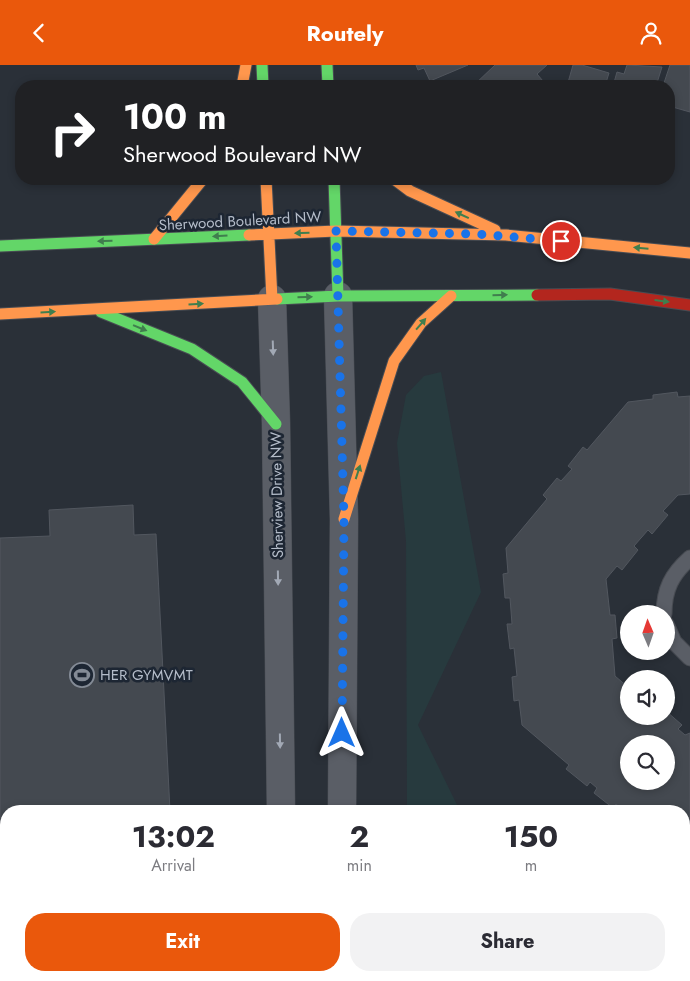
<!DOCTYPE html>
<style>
body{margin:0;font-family:Jost,sans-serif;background:#f2f2f3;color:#2b2b33;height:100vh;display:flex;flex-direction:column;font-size:19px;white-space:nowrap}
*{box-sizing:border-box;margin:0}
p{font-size:16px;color:#7c7c81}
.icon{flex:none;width:28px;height:28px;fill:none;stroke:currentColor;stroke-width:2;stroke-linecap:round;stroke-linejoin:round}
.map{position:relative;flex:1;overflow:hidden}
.sheet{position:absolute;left:0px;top:740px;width:690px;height:176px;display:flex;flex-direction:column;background:#fff;border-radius:20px 20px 0 0;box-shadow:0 2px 8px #0003}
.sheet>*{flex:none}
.banner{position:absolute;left:15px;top:15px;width:660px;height:105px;border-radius:20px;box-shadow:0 2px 8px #0003;background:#202124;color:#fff;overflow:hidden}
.needle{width:32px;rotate:358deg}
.buttons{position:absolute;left:620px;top:540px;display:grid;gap:10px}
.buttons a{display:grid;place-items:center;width:55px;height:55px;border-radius:50%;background:#fff;box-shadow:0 2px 8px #0003;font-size:25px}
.pin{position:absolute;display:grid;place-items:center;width:42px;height:42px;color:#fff;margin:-21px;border:2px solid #fff;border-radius:50%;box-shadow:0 1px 5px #0007}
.me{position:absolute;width:55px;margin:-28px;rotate:0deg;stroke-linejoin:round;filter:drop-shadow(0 0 4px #0008)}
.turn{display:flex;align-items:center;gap:18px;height:105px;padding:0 25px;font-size:22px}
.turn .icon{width:65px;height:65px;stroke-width:2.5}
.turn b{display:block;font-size:35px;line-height:42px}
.eta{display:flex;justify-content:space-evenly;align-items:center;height:85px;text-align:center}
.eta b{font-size:30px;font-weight:700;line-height:35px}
.action{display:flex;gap:10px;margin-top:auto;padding:10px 25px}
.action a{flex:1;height:58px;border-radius:20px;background:#ea580c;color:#fff;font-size:20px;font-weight:700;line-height:58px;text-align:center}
.action a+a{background:#f2f2f3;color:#2b2b33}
header{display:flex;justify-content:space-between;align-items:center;height:65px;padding:0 25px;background:#ea580c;color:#fff;font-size:22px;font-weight:700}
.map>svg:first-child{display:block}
.green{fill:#273a3e}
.building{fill:#444950;stroke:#52575f;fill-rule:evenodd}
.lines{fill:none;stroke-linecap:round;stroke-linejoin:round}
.lane-casing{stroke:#484c53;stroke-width:17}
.street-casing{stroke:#484c53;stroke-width:29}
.fast-casing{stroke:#484c53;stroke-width:13}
.slow-casing{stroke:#484c53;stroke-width:13}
.jam-casing{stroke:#484c53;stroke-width:13}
.lane{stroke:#5a5e66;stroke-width:15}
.street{stroke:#5a5e66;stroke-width:28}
.fast{stroke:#63d668;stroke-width:11}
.slow{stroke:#ff974d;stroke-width:11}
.jam{stroke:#b3261e;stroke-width:11}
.oneway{fill:#407e4e}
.oneway2{fill:#a2a9b5}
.route{stroke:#1a73e8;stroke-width:9;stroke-dasharray:0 16.2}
.labels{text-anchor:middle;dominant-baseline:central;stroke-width:5;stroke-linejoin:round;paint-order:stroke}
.street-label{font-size:15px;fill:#b4bcc9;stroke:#1d2633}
.poi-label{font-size:15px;fill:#b4bcc9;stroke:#1d2633;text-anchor:start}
</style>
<header><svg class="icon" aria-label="back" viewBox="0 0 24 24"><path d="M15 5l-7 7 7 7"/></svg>Routely<svg class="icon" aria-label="person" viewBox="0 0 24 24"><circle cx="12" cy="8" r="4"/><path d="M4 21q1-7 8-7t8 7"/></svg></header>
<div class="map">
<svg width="690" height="916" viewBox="0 0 690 916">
<rect width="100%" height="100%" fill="#2a3038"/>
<path class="green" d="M441,307l40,220 -63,133 42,86h-53l-1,-270 -9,-98 9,-48 18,-19z
M408,910h130l1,6h-131z"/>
<path class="building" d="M416,0h52l-38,16 -6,-13 -6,2z
M495,0h52l-10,9 6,7 -5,5h-65z
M573,0h9l27,8 -4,13h-38z
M627,0l35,2 -6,19h-43l4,-14 7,2z
M670,0h20v47l-21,-6v-20h-6z
M551,17l14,4h-15z
M677,327l1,5 12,-1v98l-12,1 -15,16 5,4 -16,19 -4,-4 -14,16 4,4 -16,20 -5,-4 -11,13 4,36h5l2,23 -5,1 3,37 14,12v28h37v-5l16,14 -4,4 7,6 5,-2v138l-3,4 -3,-2v-62h-62l1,-1 -7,-6 -3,4 -19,-15 3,-5 -7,-6 -3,4 -21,-17 3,-4 -47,-40 -3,-25 -5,1 -2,-24 5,-1 -3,-28 -4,1 -3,-25h5l-2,-26h-5l-2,-24 5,-1 -2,-25 41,-49 -4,-4 14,-17 4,3 11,-12 -4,-3 15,-19 4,3 41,-48 25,-3v-4zM629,679h37v37h-37z
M133,440l1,30 22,-1 14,277h-164v41h-6v-314l50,-2 -1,-26z
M0,822h6v88h223v6h-229z
M663,910h13l4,6h-26z"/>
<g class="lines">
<defs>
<path id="lane" d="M664,549c0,-25 8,-40 26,-56
M666,559l8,18 16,16"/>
<path id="street" d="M338,231l6,223 -2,292
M272,234l4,125 5,387
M283,910v6
M341,916v-6"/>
<path id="fast" d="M262,0l1,21
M327,0l1,21
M334,114l4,117
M0,181l249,-11
M277,234l61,-3 199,-1
M101,247l91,37 50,33 34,42"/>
<path id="slow" d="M242,21l4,-21
M266,114l6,120
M394,114l16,12 85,39
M249,170l87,-4 170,4 184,18
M154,174l49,-60
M0,249l277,-15
M344,454l50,-158 27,-38 30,-27"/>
<path id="jam" d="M537,230l73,-1 80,11"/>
</defs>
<use href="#lane" class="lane-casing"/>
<use href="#street" class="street-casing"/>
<use href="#fast" class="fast-casing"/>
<use href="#slow" class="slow-casing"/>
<use href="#jam" class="jam-casing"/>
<use href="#lane" class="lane"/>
<use href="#street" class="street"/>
<use href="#fast" class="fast"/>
<use href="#slow" class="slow"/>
<use href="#jam" class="jam"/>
</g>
<defs><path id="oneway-solid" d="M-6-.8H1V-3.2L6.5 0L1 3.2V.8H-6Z" transform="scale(1.25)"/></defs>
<g class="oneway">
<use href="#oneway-solid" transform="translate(462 150) rotate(-155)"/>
<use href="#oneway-solid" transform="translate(302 168) rotate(178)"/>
<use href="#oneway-solid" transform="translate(220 171) rotate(177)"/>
<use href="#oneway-solid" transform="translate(105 176) rotate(178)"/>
<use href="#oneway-solid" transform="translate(641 183) rotate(-175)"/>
<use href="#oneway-solid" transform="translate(500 230) rotate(-1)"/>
<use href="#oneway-solid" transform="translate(305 232) rotate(-2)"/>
<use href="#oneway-solid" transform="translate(662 236) rotate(7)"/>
<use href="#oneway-solid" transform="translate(196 239) rotate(-4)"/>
<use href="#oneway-solid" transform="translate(48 247) rotate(-3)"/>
<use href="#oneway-solid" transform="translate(421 259) rotate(-49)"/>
<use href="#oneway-solid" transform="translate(140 263) rotate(22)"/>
<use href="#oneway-solid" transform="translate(358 407) rotate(-72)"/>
</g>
<g class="oneway2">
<use href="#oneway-solid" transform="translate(273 283) rotate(88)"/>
<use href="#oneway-solid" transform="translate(278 513) rotate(89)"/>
<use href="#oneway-solid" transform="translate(280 676) rotate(89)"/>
</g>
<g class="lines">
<path class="route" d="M342,668l2,-214 -8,-288 141,3 84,7"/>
</g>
<defs>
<symbol id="stadium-ring" viewBox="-11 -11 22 22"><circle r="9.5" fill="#1d2633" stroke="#848b96" stroke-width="1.5"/><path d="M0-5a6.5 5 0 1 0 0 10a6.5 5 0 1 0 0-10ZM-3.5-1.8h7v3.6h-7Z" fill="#848b96"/></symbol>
</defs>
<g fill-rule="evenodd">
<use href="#stadium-ring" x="68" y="596" width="28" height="28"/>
</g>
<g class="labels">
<g class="street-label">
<text transform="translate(240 156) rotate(-3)">Sherwood Boulevard NW</text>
<text transform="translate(277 430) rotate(-91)">Sherview Drive NW</text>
</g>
<g class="poi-label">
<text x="100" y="610">HER GYMVMT</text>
</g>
</g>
</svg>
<div class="buttons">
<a><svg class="needle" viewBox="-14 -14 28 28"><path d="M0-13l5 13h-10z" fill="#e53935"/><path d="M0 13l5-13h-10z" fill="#7c7c81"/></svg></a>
<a><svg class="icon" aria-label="sound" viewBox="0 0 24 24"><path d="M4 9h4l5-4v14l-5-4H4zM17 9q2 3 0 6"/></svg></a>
<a><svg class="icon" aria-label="search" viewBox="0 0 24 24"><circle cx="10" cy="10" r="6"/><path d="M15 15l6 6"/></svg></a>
</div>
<div class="pin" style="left:561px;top:176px;background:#d93025"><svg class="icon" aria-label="arrive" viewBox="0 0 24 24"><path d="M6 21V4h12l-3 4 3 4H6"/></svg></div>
<svg class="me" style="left:342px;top:668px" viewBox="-20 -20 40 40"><path d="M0-17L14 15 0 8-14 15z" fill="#1a73e8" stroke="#fff" stroke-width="4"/></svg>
<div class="banner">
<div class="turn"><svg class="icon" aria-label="right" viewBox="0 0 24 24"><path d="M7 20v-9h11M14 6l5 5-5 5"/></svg><div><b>100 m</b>Sherwood Boulevard NW</div></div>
</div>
<section class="sheet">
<div class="eta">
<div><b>13:02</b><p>Arrival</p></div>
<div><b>2</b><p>min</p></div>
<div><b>150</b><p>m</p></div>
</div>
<div class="action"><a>Exit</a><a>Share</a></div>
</section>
</div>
